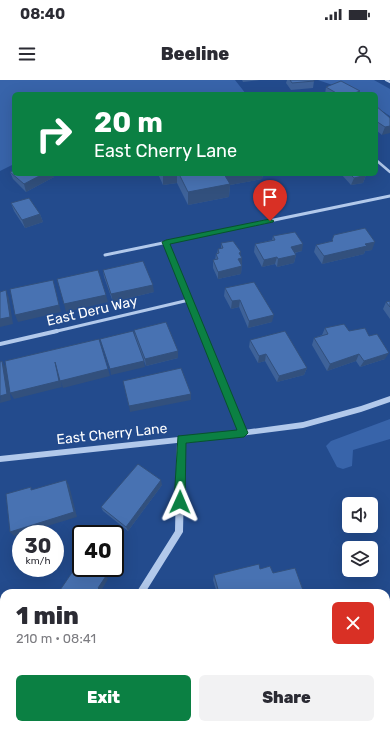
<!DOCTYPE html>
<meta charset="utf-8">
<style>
body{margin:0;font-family:Rubik,sans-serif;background:#f2f2f3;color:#2b2b33;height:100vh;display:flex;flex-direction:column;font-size:15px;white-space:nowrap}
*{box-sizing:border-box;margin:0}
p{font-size:13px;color:#7c7c81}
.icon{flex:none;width:22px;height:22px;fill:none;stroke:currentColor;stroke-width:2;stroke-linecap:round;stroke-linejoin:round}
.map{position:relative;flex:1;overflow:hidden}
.panel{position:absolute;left:0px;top:509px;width:390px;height:140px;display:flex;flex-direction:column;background:#fff;border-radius:12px 12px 0 0;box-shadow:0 4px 16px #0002}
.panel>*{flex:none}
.top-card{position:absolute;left:12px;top:12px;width:366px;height:84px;border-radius:6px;box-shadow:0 4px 16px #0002;background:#0b8043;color:#fff;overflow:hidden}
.fabs{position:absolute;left:342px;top:417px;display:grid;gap:8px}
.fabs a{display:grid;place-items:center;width:36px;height:36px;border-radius:6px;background:#fff;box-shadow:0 4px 16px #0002;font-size:20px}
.speed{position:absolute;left:12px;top:445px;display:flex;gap:8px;font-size:20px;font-weight:700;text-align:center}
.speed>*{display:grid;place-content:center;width:52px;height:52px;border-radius:50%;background:#fff;box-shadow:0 4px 16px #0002;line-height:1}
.speed small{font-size:10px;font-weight:400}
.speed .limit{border:2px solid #111;border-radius:6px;background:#fff;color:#111}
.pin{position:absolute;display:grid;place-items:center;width:34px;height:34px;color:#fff;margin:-41px -17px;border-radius:50% 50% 50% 0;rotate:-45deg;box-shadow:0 0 4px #0007}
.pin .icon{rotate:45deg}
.me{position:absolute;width:44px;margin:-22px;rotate:1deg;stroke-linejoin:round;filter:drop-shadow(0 0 3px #0008)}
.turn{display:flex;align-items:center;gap:14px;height:84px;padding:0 16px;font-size:18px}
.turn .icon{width:52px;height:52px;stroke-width:2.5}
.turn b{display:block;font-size:28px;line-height:34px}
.round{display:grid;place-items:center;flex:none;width:42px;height:42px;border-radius:6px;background:#f2f2f3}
.overview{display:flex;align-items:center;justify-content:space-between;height:68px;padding:0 16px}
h1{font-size:24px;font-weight:800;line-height:30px}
.primary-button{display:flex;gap:8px;margin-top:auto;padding:8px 16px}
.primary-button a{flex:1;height:46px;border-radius:6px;background:#0b8043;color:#fff;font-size:16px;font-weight:800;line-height:46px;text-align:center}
.primary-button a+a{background:#f2f2f3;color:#2b2b33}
.status{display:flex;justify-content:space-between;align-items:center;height:28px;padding:0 20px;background:#fff;direction:ltr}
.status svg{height:11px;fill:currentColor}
header{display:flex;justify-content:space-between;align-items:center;height:52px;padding:0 16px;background:#fff;font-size:18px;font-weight:800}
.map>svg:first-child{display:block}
.green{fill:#3864aa}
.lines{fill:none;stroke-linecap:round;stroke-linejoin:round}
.minor-far2{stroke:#b2c9eb;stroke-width:2.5}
.minor-far1{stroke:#b2c9eb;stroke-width:3}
.minor{stroke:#b2c9eb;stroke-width:4}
.tertiary{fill:#b2c9eb;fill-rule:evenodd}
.wall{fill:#3e6299}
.shaded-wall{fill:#32507d}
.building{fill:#4872b2;stroke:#32507d}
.route{fill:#0b8043;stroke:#07532c}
.labels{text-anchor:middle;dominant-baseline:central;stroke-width:3;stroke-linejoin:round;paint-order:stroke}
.street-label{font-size:14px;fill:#fff;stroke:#234b8d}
</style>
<div class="status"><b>08:40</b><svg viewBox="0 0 49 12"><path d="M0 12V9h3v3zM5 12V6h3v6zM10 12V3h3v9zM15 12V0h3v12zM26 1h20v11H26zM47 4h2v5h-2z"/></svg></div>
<header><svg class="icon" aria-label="menu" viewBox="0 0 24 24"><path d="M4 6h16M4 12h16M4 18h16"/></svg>Beeline<svg class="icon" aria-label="person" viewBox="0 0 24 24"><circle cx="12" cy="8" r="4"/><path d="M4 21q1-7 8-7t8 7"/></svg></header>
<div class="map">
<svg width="390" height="649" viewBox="0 0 390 649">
<rect width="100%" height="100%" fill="#234b8d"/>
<path class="green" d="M0,0h235l11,14h-232v70l-14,7z
M318,0h56l16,9v27l-14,-9v-13h-22l-10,-5z
M390,339v20l-37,11 -1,16 -9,3 -6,-2 -11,-21 5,-5z"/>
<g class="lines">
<path class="minor-far2" d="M386,0l4,2
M376,80l14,12"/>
<path class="minor-far1" d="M166,162l37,90
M105,175l285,-59
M53,252l136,-32"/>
<path class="minor" d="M202,251l42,102
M0,264l57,-13"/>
<path class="tertiary" d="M390,316v6l-29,10 -58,16 -118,15 -2,89 -38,61h-9l39,-62 2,-88 -177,19v-6l244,-26 59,-8 58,-16z
M51,645h10l-2,4h-10z"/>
</g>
<path class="wall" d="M242,0h18l-17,2z
M287,0h27v1l-1,7 -22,2 -5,-7z
M326,7l34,4 -1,3h-34z
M376,26l14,12 -8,17 -6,-5z
M10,92l44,5 -28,15 -13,-13z
M158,94h105l-1,5 -32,6 -1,12 -41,8 -11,-22 -14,2z
M341,94h24l1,1 -3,8 -12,2z
M11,123l29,11 3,8 -18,6 -11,-17z
M334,155l38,15 -7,1 -1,3 -42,10 -8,-12 2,-7 16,-4z
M273,156l29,15 -7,2 1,2 -2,8 -17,4 -2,-3 -13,3 -8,-15 1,-8 17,-4z
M221,163l19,12 2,3 -1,16 -23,5 -5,-11v-8h2l1,-6 1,-1 1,-4h3z
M103,190l51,22 -41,10 -9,-25z
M225,208l47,34 -24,6 -9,-21 -8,2 -7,-13z
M390,221v18l-7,-10 3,-7z
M325,248l24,3 20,5 16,23 -25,8 -4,-6 -29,10 -15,-26 2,-7 8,-3z
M134,250l44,28 -32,8 -11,-29z
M250,260l57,28 -3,7 -27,7 -12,-21 -7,2 -9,-16z
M162,405l-34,46 -25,-20 -2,-4z
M260,489l13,4 31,20h-87l-4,-13 1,-5z"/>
<path class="shaded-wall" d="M360,11l-1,3h-7z
M390,46v7l-8,2 3,-8z
M43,94h10l1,3 -28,15 -2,-8z
M163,94h14v9l-14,2z
M224,94h39l-1,5 -32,6 -1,12 -41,8v-13z
M366,95l-3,8 -12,2 3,-7z
M40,134l3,8 -18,6 -3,-8z
M375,162l-3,8 -7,1 -1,3 -42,10 2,-8 41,-12z
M303,164l-1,7 -13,3 2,-7z
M241,172l-1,7 2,-1v8l-4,1 1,-14z
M296,175l-2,8 -17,4 1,-8z
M277,177l-2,7 -13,3 2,-7z
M242,186l-1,8 -23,5v-7z
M53,200l2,7 6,25 -43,10 -3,-7z
M153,205l1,7 -41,10 -2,-8z
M6,210l3,8 4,26 -13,3v-8z
M106,215l2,7 -42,10 -2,-8z
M240,220l-1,7 -8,2 1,-8z
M274,235l-2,7 -24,6 1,-7z
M178,271v7l-32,8 -1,-7z
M389,273l-4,6 -25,8 4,-6z
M266,274l-1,7 -7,2 1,-7z
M359,274l-3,7 -29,10 3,-7z
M2,281l4,7 49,-6 53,7 2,7 -47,12 -2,-6 1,5 -48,12 -4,-6 1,7 -11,3z
M144,281l1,6 -34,8 -1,-6z
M307,288l-3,7 -27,7 2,-6z
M191,314v6l-61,12 -1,-6z
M66,400l3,5 8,32 -63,19 -4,-4z
M161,400l1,5 -34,46 -2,-4z
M106,496l2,3 -7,12 2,2h-4l-1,-5z"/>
<path class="building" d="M290,0h24v1l-22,2z
M341,1l19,10 -8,3h-14l-12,-7z
M376,26l14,12v8l-5,1 -9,-6z
M14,90v4h29l-19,10 -14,-12z
M179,94h45l6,10 -42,8z
M350,94h15l1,1 -12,3z
M29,118l11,16 -18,6 -11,-17z
M365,148l10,14 -10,2 2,2 -43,10 -8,-11 17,-4 -1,-1 2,-5z
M295,152l8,12 -12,3 5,8 -18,4 -1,-2 -13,3 -9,-16 20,-4 -2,-4z
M233,161l8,11 -2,1 3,5 -4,1 4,7 -24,6 -5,-12 5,-1 -2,-5 3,-1 -1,-4 5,-1 -2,-5z
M143,181l10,24 -42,9 -8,-24z
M98,190l8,25 -42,9 -7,-25z
M53,200l6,25 -44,10 -5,-26z
M254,202l20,33 -25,6 -9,-21 -8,1 -7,-13z
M6,210l4,27 -10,2v-27z
M390,221v6l-4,-5z
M166,242l12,29 -33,8 -11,-29z
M344,244l5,7 16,-3 4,8 8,-2 12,19 -25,8 -5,-7 -29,10 -16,-26 14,-4 -3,-6z
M133,251l11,30 -34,8 -10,-30z
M285,251l22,37 -28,8 -13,-22 -7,2 -9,-16z
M99,259l9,30 -48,12 -5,-19 4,19 -49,12 -5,-32z
M2,281l5,33 -7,2v-34z
M181,288l10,26 -62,12 -6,-25z
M138,384l23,16 -35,47 -25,-20z
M66,400l8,32 -64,20 -4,-38 25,-7v3z
M259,484l1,5 10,-3 3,7 22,-5 9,25h-85l-5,-18z
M81,486v2h14l11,8 -8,12 2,2 -1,3h-41l15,-22 3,2z
M4,580v26l-4,-3v-18z
M134,645h49l1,4h-49z"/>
<path class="route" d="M270,139l4,2 -1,1 -103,22 78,189 -4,4 -58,6 -1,59 -2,4 -3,1 -4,-1 -2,-4 4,-66 59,-6 -75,-188 4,-2z"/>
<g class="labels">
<g class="street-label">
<text transform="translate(92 231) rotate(-13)">East Deru Way</text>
<text transform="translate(112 354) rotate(-6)">East Cherry Lane</text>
</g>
</g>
</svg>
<div class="fabs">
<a><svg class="icon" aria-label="sound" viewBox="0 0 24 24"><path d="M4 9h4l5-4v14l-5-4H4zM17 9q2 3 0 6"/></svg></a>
<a><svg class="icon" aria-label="layers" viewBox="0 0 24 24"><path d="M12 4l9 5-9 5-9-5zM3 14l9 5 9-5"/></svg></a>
</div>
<div class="speed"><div>30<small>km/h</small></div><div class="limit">40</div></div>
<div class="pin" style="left:270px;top:141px;background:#d93025"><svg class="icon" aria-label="arrive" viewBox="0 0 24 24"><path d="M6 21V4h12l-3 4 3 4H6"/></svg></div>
<svg class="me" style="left:180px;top:422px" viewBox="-20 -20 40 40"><path d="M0-17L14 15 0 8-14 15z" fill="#0b8043" stroke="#fff" stroke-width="4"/></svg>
<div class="top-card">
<div class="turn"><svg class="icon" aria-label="right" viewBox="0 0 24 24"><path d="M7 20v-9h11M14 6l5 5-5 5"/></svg><div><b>20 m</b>East Cherry Lane</div></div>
</div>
<section class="panel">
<div class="overview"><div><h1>1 min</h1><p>210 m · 08:41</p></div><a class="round" style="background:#d93025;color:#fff"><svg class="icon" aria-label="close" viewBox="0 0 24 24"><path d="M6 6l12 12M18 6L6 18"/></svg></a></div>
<div class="primary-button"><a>Exit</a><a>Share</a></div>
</section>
</div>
